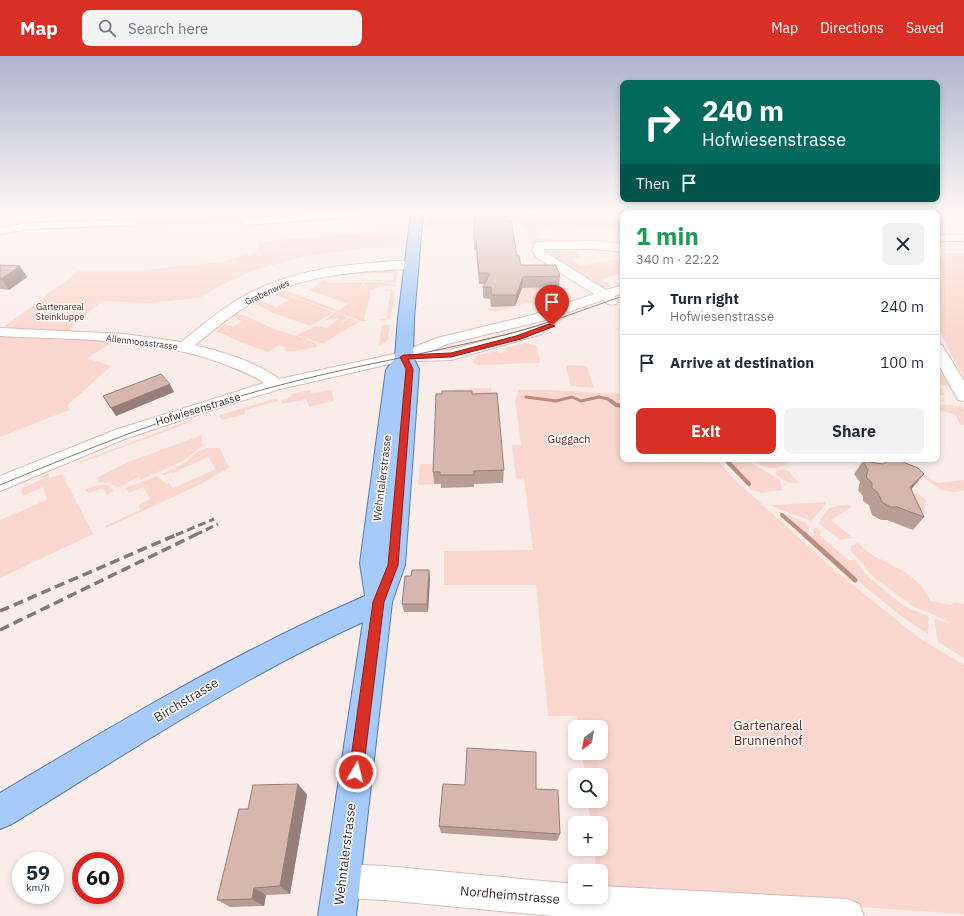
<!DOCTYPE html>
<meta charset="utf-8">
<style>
body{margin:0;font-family:"IBM Plex Sans",sans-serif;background:#f2f2f3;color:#1f2937;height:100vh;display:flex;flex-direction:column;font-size:15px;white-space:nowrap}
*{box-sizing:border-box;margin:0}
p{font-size:13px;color:#747a83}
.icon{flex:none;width:22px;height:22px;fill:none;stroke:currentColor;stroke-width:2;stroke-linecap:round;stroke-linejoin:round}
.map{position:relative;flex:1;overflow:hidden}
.details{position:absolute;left:620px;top:154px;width:320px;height:252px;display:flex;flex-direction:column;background:#fff;border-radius:8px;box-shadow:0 2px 6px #0003}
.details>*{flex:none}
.banner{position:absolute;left:620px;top:24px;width:320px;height:122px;border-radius:8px;box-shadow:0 2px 6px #0003;background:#00695c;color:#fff;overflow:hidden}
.needle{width:26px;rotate:211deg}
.fabs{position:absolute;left:568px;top:664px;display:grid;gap:8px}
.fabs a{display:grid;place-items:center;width:40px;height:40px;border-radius:8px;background:#fff;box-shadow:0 2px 6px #0003;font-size:20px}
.speed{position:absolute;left:12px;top:796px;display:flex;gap:8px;font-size:20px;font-weight:700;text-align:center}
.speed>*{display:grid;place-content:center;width:52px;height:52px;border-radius:50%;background:#fff;box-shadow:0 2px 6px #0003;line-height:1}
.speed small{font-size:10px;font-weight:400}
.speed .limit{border:6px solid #d22;background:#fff;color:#111}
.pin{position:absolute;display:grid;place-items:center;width:34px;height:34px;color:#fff;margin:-41px -17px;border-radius:50% 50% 50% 0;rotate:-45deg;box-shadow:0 0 4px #0007}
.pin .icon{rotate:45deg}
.me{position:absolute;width:44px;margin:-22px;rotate:8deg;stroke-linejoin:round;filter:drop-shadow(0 0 3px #0008)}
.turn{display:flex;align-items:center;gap:14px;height:84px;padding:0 16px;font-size:18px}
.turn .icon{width:52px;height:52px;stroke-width:2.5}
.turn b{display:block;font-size:28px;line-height:34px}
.then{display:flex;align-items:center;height:38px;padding:0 16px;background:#0003;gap:8px;font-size:15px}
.round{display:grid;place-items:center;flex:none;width:42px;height:42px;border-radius:8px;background:#f2f2f3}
.headline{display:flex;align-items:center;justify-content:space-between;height:68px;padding:0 16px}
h1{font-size:24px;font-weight:700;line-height:30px;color:#1e9e55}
.action{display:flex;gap:8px;margin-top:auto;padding:8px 16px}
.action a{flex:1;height:46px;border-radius:8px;background:#d93025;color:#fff;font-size:16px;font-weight:700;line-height:46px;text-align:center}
.action a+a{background:#f2f2f3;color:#1f2937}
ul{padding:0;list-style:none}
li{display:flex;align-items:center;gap:12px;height:56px;padding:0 16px;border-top:1px solid #e0e1e3}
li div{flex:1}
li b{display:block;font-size:15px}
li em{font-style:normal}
header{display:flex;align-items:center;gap:24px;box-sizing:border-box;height:56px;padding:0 20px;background:#d93025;color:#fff}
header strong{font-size:19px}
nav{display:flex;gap:22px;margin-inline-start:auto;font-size:14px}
.search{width:280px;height:36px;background:#f2f2f3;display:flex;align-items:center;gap:10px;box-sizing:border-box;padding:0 14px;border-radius:8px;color:#747a83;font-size:15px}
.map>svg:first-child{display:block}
.green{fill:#fad7ce}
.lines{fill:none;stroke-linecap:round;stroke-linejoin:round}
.stream-far3{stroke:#bc8c80;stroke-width:2.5}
.stream-far2{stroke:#bc8c80;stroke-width:3}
.stream-far1{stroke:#bc8c80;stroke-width:4}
.stream{stroke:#bc8c80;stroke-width:5}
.minor-casing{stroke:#d9bab2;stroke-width:2}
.major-casing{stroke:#587baf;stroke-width:2}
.minor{fill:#fff;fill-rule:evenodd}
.major{fill:#a6cafa;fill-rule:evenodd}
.tram{stroke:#847774;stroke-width:1}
.rail-far1{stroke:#847774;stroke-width:3;stroke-dasharray:8 4;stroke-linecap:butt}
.rail{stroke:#847774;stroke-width:3.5;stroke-dasharray:10 5;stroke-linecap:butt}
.wall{fill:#b89d96}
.shaded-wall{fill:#967f7a}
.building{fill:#d6b6ae;stroke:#967f7a}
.route{fill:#d93025;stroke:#8d1f18}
.labels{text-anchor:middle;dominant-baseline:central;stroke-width:3;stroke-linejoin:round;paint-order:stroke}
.far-street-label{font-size:9px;fill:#382b28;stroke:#fff}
.far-park-label{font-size:9px;fill:#601c0c;stroke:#fff}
.street-label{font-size:11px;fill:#382b28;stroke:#fff}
.park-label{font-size:11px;fill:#601c0c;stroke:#fff}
.near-street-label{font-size:13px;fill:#382b28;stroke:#fff}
.near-park-label{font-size:13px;fill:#601c0c;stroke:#fff}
</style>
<header>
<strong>Map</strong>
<div class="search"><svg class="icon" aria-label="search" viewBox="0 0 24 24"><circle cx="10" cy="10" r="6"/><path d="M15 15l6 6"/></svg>Search here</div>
<nav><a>Map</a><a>Directions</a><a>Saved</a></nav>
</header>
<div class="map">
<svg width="964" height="860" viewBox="0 0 964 860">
<rect width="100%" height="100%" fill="#faede9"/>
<path class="green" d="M148,157h96l-5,10 -102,2z
M623,157v17l-52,-4 -26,1 1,3 -10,1 2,8h12l1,4 -15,2 -6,-2 -4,-16h-4l-1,-3 -95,2 1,-12z
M405,175l-2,16 -37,1 -61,8 -53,15 -36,17 -17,10 -51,5 -46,-2 -35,31 -66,-3 79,-59h62l79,-8 36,-10 3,-10 114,-10z
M572,192l9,10 -8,2 7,6 43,-8v15l-22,6 11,7c-8,3 -12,2 -20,-1l2,-4 -44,-28 1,-4z
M944,197h20v123l-14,-23 -13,-29v-59z
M392,212l6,3 -2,12 -16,-2h-49l62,-1 1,-7 -61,1z
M323,225l9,2 30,-1 1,4 7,6v5l-6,21 2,3h-4l-87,-31 21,-6 -12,6 54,20 10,-6 -39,-14z
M367,226h15l14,3 -1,1h-15l-9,5 -6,-4 -1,-4z
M558,231v3l13,9 -31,10 -10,-7 -35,10 -8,-2 1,-2 3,-1 24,-1 5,-18z
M387,233l8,2 -4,27 -4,2h-8l-1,-1 8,-1 5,-27h-7z
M272,235l7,1 55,20 -24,14 -42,-15 1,-1 -14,-6 -3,1 -4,-1 10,-4 19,7 12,-7 -14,-6 -7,4 -4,-1 1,-3z
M336,256l12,5 -9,7 11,-6 9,4 -35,21h-4l-23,-8 19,-9 11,2 12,-10 -16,3z
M235,257l11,3 28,13 33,10 -5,5 -14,8 -4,-2 2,-2 -7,-3 -11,7 -28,-10 -24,-11 9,-7 7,3 10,-6 -10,-5z
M382,269h8l-2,15 -9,6z
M0,281l113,5 -26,16 24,8 -43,39 1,5 -69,27z
M308,284l8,3 1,4 -26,5 -1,-1z
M525,287l12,3 3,16 -2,1 -60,2 -5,-2 2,-7 20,-5 6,2 5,-2v-3z
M568,309l19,1 7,22 -23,-2 -5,-19z
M937,316l4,1 8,13 -10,-1 6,10h-8z
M491,332l1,10 -37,1v-10z
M310,334l2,4 19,-4 3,11 -25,6 -3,-8 -24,5 -1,-4 11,-4 -1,-2z
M519,334h32l72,4v65h93l18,20 104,94 81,65 45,27v249l-363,-24v-19h-5l-2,-22h7v-26h-10l-3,-22h13v-26h-16l-3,-22h19v-26h-22l-2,-11h-29l-12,-131h-92v-34l89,-1 -9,-72h-8l-4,-33h9l-6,-45z
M277,342l1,3 -33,9v4l-23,6 -3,-4 4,-2z
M937,348l24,2 3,4v15l-4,-1 -5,-10 -18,-4z
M190,364l1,2 -111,41h-4z
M202,379l-1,3 2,7 -20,16 -43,19 -2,-3 -20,11 -10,-6h-9l-1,-5 30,-15z
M207,392h13l7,16 3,3 -29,17 -95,44 -1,-2 35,-16 -2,-5 12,-6 -7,-12 -14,6 -4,-5 33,-12 8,8 3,-1 4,5 43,-19 -8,-12 -35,16 -1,-1 -8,3 -2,-1 24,-12 11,-10z
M724,403h21l35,21 2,10 -20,3 -11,-3z
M751,403h30l7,4c-18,9 -22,5 -37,-4z
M420,408h15l-1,20 -16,1z
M783,413l7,3 8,11c-10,1 -15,-3 -22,-9v-3z
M920,416l18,11 26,-3v10c-20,7 -31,-5 -45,-17z
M48,417l2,5 12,-4 31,60 -93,44v-58l47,-20 -4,-13 -20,9 -2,-5 2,-3 23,-11h-6z
M97,429h10l6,5v1l-6,4 -3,-5 -3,-1 -12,4 -4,-3z
M912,436l7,2 7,6 -2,16 -7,1 -11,-21z
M825,446l1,2 -15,17 -37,-14 -2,-2z
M847,448l5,3 -21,13 22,18 -13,2 -22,-17 11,-15z
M780,456l26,11 3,4 -2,12 -28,-26z
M817,472l5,4 -3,3 30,25h6l12,16 37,30 25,11 -1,17 -27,-18 -90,-73 3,-14z
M858,487c6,5 13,12 20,15 22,11 42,19 52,43l22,4 1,-3 11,2v54l-26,-16 -4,-23 16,5 -1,-3 -35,-14 -42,-31 -16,-20 -6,-5 1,-5z"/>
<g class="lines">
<path class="stream-far3" d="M577,157h16
M526,159l14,-2
M488,162l30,-2"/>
<path class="stream-far2" d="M526,341l30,4 16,-4 9,4 18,-4 9,2 4,3"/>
<path class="stream-far1" d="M611,345l5,4 7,1
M725,403l24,25
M782,459l23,20"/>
<path class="stream" d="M804,478l51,46"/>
<defs>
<path id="minor" d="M315,157h51l-5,3 -114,9 -5,-3 5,-3z
M132,164l4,1 2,2 -2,2 -107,4 -29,5v-6l29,-5z
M937,179h27v6h-26z
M594,185l29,3v8l-29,-3h-50v2l62,39 17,-5v8l-9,3 4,5 -2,3c-6,1 -9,1 -13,-4l-61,21 -95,23 -15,7 18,-1 87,-23 5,1 2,3 -2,3 -91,26 -33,1 -6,-2 -132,30 -65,20 -88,29 -127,53v-15l115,-46 149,-47c-11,-8 -23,-12 -35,-17 -72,-29 -153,-26 -229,-30v-8l125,6 56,8c18,-14 36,-30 56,-42 40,-24 88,-34 134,-37 14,-1 32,-4 45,-1l2,3 -2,3 -4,1c-57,2 -116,6 -165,37 -19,11 -35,26 -52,39 30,8 60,16 84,34l120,-26 38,-15 95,-23 62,-21 -57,-36 -5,-7 3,-8 4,-1z
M937,287l5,2 22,36v20l-6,-1 -21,-38z
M341,808l44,2 190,18v13h26v-11l246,13 12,5 5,12h-311l-168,-16 -44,-2 -12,-5 -5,-12 5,-12z"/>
<path id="major" d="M411,157h12l-9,105 -1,39 6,12 -14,196 -13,37 -36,314h-38l45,-294c-123,56 -236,131 -351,202l-12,5v-36c119,-71 237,-142 365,-197l-5,-33 26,-193 9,-13 3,-39z"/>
</defs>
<use href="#minor" class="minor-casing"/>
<use href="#major" class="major-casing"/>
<use href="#minor" class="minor"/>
<use href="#major" class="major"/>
<path class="tram" d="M0,429c87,-36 174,-71 265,-96 80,-22 162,-35 243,-55 39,-10 77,-25 115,-38"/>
<path class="rail-far1" d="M176,479l38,-16
M195,479l23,-11"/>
<path class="rail" d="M0,555l178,-77
M0,574l197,-96"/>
</g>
<path class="wall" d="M474,161l19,3 24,36 4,9 39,11 -1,11 -37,1 -7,18 -24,1 -1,-8 -7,-1v-11l2,-3h-6l-3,-34h-2z
M0,209l27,12 -18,13 -9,-1z
M174,336l-58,24 -13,-20z
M472,338l32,76 -1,13 -29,1v3l-33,1v-4h-7l-1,-12z
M863,405l51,25 -3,4 13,27 -11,13 -26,-10h-6l-9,-5 -3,-10 -6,-4v-5l-5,-6 2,-8 -6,-8z
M430,522l-2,34h-24l-2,-8z
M298,728l9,11 -17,99 -24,1 -2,11 -34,1 -13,-7 31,-91z
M536,733l24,45 -3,7 -116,-8 -2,-7z"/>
<path class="shaded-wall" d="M20,210l7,11 -18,13 -8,-11z
M523,221l-1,11 -7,18 1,-11z
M170,328l4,8 -58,24 -5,-8z
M924,418l-10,12 -14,14 10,-13z
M429,514l1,8 -2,34 -1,-8z
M298,728l9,11 -17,99 -10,-8z
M254,832l12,7 -2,11 -12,-7z"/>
<path class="building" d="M474,161h18l1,3h18l6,36h2l2,9h35l4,11 -37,1 -7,18h-25v-8h-8l7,-14h-11l-3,-33h-2v-11h1z
M0,209l20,1 -19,13h-1z
M161,318l9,10 -59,24 -8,-12z
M442,335h30v3l25,-1 7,77 -30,1v4h-34v-3h-7l3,-78h6z
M890,403l8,1 20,8 6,6 -14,13 14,30 -27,-10h-7l-8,-5 -4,-9 -6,-5v-5l-6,-6 2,-7 -5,-9 20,3z
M412,514h17l-2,34h-25l3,-28h6z
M467,692l69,4v37l22,1 2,44 -121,-8 4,-42 22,1z
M298,728l-18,102 -26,2 -2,11 -35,1 22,-91h9l5,-24z"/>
<linearGradient id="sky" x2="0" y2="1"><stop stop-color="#adb4cd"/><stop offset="0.56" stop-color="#fdf7f5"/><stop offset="1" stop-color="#fdf7f5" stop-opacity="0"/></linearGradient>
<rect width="964" height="278" fill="url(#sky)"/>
<path class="route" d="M549,268l6,2 -34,13 -70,18 -43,2 5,10 -15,196 -14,37 -21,170 -2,4 -5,2 -5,-2 -2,-4 24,-170 15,-37 18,-196 -6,-12 4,-2 47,-2 65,-17z"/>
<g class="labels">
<g class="far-street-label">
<text transform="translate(267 236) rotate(-25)">Grabenwies</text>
<text transform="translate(142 286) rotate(7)">Allenmoosstrasse</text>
</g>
<g class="far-park-label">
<text x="60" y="250">Gartenareal<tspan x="60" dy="10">Steinkluppe</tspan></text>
</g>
<g class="street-label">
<text transform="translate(198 353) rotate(-17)">Hofwiesenstrasse</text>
<text transform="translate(382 422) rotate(-83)">Wehntalerstrasse</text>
</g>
<g class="park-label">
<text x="569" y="383">Guggach</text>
</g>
<g class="near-street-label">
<text transform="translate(186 644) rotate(-31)">Birchstrasse</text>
<text transform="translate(345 798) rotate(-83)">Wehntalerstrasse</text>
<text transform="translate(510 839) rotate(5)">Nordheimstrasse</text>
</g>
<g class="near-park-label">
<text x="768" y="669">Gartenareal<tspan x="768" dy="15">Brunnenhof</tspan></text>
</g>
</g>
</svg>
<div class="fabs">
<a><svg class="needle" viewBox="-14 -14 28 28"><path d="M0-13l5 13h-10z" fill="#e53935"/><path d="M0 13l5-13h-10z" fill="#747a83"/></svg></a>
<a><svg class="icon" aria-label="search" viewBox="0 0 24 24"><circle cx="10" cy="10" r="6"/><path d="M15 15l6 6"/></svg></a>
<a>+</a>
<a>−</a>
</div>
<div class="speed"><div>59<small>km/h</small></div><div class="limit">60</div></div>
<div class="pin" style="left:552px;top:270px;background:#d93025"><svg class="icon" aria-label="arrive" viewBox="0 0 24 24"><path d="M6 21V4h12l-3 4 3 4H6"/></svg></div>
<svg class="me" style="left:356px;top:716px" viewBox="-20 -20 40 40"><circle r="17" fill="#d93025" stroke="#fff" stroke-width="3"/><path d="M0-11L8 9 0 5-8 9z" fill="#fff"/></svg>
<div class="banner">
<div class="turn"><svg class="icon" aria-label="right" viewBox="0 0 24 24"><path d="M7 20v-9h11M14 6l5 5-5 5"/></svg><div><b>240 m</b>Hofwiesenstrasse</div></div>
<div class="then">Then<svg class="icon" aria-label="arrive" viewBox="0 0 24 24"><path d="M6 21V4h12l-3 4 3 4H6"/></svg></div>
</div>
<section class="details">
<div class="headline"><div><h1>1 min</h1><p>340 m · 22:22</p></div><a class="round"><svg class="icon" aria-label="close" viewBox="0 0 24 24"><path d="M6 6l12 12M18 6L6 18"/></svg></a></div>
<ul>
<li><svg class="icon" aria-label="right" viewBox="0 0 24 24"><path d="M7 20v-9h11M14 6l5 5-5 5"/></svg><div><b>Turn right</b><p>Hofwiesenstrasse</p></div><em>240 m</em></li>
<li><svg class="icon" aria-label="arrive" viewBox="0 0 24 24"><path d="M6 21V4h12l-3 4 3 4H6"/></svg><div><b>Arrive at destination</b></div><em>100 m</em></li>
</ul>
<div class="action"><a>Exit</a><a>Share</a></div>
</section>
</div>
